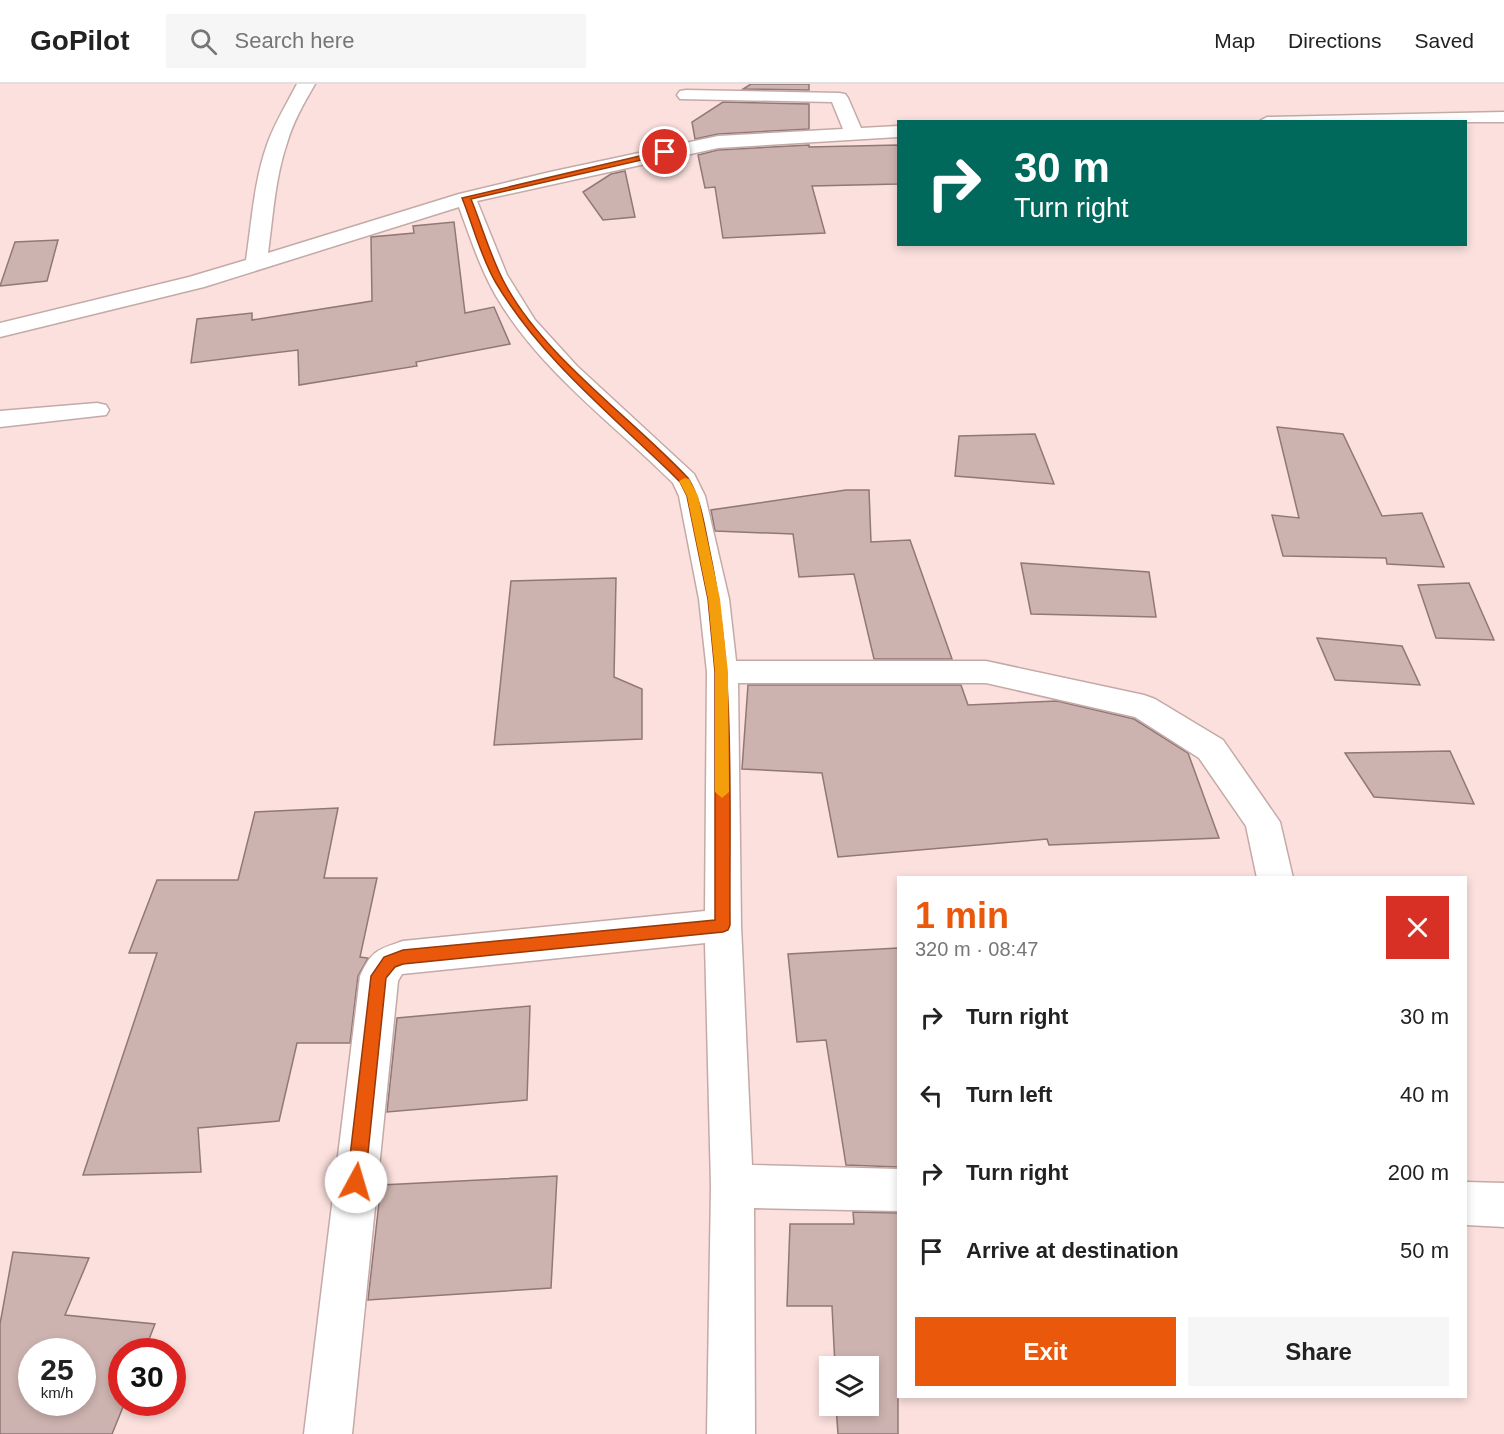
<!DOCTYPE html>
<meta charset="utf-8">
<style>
body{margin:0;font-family:Arial,sans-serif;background:#f6f6f6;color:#222;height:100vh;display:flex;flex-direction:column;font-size:22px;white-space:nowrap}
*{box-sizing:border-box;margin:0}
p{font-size:20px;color:#767676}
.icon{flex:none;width:33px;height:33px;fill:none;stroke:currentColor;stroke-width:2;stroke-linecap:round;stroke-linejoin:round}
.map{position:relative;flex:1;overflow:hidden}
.drawer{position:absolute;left:897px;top:792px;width:570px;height:522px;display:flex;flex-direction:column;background:#fff;border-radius:0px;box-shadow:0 3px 9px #0003}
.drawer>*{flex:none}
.guide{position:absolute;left:897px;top:36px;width:570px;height:126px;border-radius:0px;box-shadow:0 3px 9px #0003;background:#00695c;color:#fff;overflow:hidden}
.tools{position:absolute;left:819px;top:1272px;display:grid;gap:12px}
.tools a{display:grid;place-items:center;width:60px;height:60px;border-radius:0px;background:#fff;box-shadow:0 3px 9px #0003;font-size:30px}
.speed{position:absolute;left:18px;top:1254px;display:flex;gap:12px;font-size:30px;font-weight:700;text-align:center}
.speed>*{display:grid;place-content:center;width:78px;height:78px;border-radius:50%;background:#fff;box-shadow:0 3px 9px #0003;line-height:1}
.speed small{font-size:15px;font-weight:400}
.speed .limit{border:9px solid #d22;background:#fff;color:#111}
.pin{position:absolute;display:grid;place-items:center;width:51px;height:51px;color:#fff;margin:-26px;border:3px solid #fff;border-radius:50%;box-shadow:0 2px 6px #0007}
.me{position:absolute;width:66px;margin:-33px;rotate:6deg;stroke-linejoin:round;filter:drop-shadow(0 0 4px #0008)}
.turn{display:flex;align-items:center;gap:21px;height:126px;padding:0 18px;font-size:27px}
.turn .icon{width:78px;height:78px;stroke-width:2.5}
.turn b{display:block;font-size:42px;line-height:51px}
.round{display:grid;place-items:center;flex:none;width:63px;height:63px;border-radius:0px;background:#f6f6f6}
.overview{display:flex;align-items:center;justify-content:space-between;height:102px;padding:0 18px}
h1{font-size:36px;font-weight:600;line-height:45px;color:#ea580c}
.cta{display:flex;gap:12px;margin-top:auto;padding:12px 18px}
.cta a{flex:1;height:69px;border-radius:0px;background:#ea580c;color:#fff;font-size:24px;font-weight:600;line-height:69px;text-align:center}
.cta a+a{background:#f6f6f6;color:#222}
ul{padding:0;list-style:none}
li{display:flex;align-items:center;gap:18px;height:78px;padding:0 18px}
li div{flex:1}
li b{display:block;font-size:22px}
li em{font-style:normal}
header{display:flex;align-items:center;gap:36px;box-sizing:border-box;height:84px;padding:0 30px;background:#fff;border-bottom:2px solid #e0e0e0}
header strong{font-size:28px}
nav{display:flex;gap:33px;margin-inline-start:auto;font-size:21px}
.search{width:420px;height:54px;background:#f6f6f6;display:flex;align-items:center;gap:15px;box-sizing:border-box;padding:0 21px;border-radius:0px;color:#767676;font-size:22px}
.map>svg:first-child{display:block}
.building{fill:#cdb3b0;stroke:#907875;stroke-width:1.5;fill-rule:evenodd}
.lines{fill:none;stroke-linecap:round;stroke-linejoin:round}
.minor-casing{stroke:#c4aaa7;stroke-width:3}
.minor{fill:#fff;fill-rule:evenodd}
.route{fill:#ea580c;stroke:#983908;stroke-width:1.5}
.slow{fill:#f59e0b}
</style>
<header>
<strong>GoPilot</strong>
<div class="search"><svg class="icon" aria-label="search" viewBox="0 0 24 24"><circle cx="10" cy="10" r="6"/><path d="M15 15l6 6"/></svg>Search here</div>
<nav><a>Map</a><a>Directions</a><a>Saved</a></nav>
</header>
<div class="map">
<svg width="1504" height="1350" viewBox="0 0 1504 1350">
<rect width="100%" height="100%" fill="#fbe0dd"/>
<path class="building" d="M751,0h58v6l-66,-1z
M723,18l86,2v25l-91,5 -23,5 -3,-17z
M809,61v2l89,-2v39l-86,2 13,47 -102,5 -8,-51 -10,1 -7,-33 20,-5z
M625,87l10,46 -32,3 -20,-28 28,-18z
M454,138l11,91 29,-6 16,37 -94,18 1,4 -118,19 -1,-35 -107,13 6,-44 55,-6v7l120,-19 -1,-64 43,-4 -1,-7z
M58,156l-11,41 -47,5 15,-44z
M1277,343l66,7 39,82 40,-3 22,54 -57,-3 -1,-6 -103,-2 -11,-41 27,3z
M1035,350l19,50 -99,-8 4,-40z
M846,406h23l2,52 39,-2 42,119h-78l-20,-85 -55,3 -6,-43 -78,-3 -4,-21z
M1021,479l128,9 7,45 -125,-3z
M616,494l-2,99 28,12v50l-148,6 17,-164z
M1469,499l25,57 -58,-2 -18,-53z
M1317,554l85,8 18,39 -85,-5z
M748,601h213l7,20 89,-4 77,18 54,34 31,85 -170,7 -2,-6 -209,18 -16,-84 -80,-4z
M1450,667l24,53 -100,-7 -29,-44z
M338,724l-14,70h53l-17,79 8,1 -10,18 -8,67h-53l-18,78 -81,7 3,44 -118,3 74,-222h-28l28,-73h81l17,-68z
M898,864v219l-52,-2 -20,-125 -29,2 -9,-88z
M530,922l-3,94 -140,12 10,-94z
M557,1092l-6,112 -183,12 13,-115z
M853,1128l45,1v221h-60l-2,-28h32v-40h-33l-3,-60h-45l3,-82h64z
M13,1168l76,6 -24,57 90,9 -11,28h-22v50h3l-13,32h-112v-110zM32,1268h50v50h-50z"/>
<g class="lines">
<defs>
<path id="minor" d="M297,0h18c-11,19 -22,38 -28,59 -12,35 -14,73 -19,110l191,-59 91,-22 168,-36 125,-7 -11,-27 -152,-3 -3,-4 3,-4 6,-1 153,3 6,1 3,4 13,30 37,-2v11l-180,11 -241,53 30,74 28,45 42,46 117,108 11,22 24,103 7,62h250l158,34 11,4 68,41 57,82 13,56h-36l-11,-52 -47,-68 -64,-41 -149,-34h-248l3,242 11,240 146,4v42l-144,-3 1,226h-48l4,-248 -6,-243 -303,31 -4,7 -46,453h-48l56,-458c12,-26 17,-26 43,-35l302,-30 2,-239 -8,-73 -20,-103 -6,-13c-60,-60 -133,-112 -177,-187 -16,-28 -26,-59 -37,-89l-255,80 -204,50v-14l189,-46 57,-17c6,-40 8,-80 22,-118 8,-21 19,-39 29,-58z
M1504,28v10h-246l9,-5z
M97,319l9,2 3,5 -3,5 -106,12v-16z
M1466,1098l38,1v44l-38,-2z"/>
</defs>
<use href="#minor" class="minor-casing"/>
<use href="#minor" class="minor"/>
</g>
<path class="route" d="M665,66l3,1v3l-197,45c11,27 19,56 32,81 38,75 128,137 185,198 13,21 16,46 21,70 27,123 20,251 21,377l-2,5 -5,2 -320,32 -8,3 -9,11 -21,204 -3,6 -6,3 -6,-3 -3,-6 24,-206 13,-19 19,-7 312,-30v-248l-7,-73 -21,-103 -7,-14 -10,-10c-61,-59 -130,-115 -174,-189 -15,-25 -23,-58 -34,-85z"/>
<path class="slow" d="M685,394l4,1 9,17 22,103 8,73 1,120 -7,6 -7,-6v-120l-7,-73 -21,-103 -8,-15z"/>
</svg>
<div class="tools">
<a><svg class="icon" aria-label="layers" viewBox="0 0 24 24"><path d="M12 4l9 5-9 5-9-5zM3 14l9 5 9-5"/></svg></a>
</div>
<div class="speed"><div>25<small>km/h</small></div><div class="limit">30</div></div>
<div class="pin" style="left:665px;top:68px;background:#d93025"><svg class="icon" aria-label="arrive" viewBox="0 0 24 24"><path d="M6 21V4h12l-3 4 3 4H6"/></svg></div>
<svg class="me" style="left:356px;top:1098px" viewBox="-20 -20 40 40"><circle r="19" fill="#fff"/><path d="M0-13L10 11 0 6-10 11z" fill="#ea580c"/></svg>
<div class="guide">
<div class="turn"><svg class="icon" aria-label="right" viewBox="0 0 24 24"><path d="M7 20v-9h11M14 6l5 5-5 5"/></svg><div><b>30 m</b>Turn right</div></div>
</div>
<section class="drawer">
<div class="overview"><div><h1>1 min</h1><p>320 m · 08:47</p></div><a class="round" style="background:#d93025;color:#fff"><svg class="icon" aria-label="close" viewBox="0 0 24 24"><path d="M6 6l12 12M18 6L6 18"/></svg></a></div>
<ul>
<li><svg class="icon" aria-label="right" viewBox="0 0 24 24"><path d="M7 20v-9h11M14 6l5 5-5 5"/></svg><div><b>Turn right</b></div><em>30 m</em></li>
<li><svg class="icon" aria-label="left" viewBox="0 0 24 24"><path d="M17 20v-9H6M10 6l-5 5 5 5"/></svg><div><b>Turn left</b></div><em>40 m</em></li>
<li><svg class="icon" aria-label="right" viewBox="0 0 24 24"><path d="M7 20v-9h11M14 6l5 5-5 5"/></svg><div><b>Turn right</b></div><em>200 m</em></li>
<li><svg class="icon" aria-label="arrive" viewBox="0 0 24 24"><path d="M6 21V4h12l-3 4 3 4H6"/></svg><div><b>Arrive at destination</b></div><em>50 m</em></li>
</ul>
<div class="cta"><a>Exit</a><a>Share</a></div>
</section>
</div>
